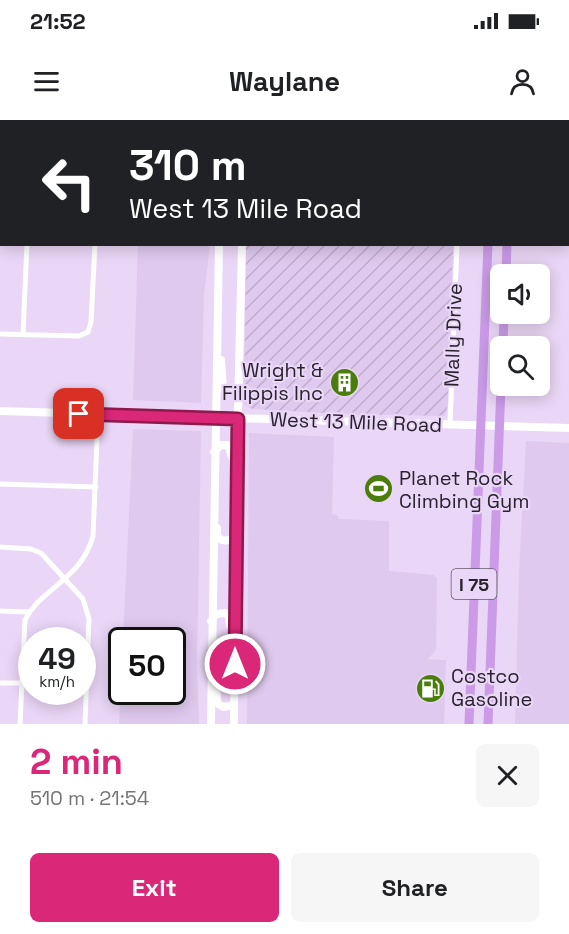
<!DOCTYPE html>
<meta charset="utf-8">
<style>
body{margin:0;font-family:"Space Grotesk",sans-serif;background:#f6f6f6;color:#202124;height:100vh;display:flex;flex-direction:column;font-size:22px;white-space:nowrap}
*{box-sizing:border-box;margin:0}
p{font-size:20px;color:#757577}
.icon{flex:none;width:33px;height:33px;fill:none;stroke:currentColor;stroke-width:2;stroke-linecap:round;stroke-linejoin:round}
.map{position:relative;height:604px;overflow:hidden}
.drawer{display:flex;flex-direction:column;background:#fff;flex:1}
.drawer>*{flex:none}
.top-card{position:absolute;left:0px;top:0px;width:570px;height:126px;box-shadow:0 3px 15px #0003;background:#202124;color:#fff;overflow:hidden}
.controls{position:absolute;left:490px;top:144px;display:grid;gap:12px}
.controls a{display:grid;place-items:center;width:60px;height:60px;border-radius:9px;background:#fff;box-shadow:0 3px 15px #0003;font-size:30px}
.speed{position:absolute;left:18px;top:507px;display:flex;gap:12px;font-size:30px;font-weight:700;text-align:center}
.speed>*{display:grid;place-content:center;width:78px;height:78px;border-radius:50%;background:#fff;box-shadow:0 3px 15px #0003;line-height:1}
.speed small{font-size:15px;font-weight:400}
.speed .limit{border:3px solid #111;border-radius:9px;background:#fff;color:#111}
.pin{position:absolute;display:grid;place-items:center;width:51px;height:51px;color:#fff;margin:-26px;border-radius:12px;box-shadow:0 3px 9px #0006}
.me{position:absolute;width:66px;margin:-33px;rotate:0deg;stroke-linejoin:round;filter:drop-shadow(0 0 4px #0008)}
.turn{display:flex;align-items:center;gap:21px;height:126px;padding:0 30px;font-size:27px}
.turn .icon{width:78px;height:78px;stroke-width:2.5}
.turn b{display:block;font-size:42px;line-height:51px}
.round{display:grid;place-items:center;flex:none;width:63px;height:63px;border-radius:9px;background:#f6f6f6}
.head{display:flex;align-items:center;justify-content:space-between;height:102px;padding:0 30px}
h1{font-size:36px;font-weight:700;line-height:45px;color:#db2777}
.button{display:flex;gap:12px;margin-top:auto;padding:12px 30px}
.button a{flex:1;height:69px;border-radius:9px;background:#db2777;color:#fff;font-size:24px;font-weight:700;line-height:69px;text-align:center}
.button a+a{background:#f6f6f6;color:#202124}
.status{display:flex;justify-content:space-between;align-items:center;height:42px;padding:0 30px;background:#fff;direction:ltr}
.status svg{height:16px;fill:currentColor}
header{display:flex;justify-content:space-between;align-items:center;height:78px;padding:0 30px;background:#fff;font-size:27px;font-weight:700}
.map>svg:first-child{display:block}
.built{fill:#dfc9ee}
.industrial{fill:url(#industrial-furrows)}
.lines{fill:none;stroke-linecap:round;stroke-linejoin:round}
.street{stroke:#fff;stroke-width:5}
.secondary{stroke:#fff;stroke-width:8}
.highway{stroke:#cb9be8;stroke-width:9}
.route-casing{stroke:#8e194d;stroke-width:15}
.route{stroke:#db2777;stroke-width:10}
.labels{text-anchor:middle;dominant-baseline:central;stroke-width:4.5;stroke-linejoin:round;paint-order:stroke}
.shield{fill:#ead6f6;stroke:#63586a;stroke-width:1.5}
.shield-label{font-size:18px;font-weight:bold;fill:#29222e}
.street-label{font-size:20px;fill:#29222e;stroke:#ead6f6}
.poi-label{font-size:20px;fill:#29222e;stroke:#ead6f6;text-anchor:start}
</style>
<div class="status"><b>21:52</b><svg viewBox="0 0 49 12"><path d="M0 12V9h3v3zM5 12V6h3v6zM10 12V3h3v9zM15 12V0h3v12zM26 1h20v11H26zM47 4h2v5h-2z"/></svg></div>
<header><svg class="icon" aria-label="menu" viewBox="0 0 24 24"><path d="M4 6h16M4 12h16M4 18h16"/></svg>Waylane<svg class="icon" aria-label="person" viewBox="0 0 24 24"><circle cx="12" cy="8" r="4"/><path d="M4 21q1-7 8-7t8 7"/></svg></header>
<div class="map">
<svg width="569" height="604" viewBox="0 0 569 604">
<defs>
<pattern id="industrial-furrows" width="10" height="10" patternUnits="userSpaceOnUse" patternTransform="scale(1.5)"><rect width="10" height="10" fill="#dfc9ee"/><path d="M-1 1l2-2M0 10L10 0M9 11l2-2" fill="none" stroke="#bfaccc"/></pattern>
</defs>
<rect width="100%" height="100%" fill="#ead6f6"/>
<path class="built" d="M138,125h72l-6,50 -3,108 -68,-3z
M133,309l68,2 -4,234 2,59h-80l2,-53 1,21h50v-52h-49z
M249,313l85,4 -2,77 5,1 2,4 50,2v50l44,4 4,3 -1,72 -8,9 18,1 -2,64h-197z
M526,321l43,2v281h-54l4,-152z"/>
<path class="industrial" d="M249,0h210l-210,2z
M246,125h207l-5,159 -3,12 -102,-2 -91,-5 -8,-5z"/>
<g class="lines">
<path class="street" d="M16,0l1,2
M100,2v-2
M462,2v-2
M0,214l79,2 9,-4 3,-10 4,-78
M23,214l4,-90
M450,305l7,-181
M0,364l96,3
M0,427l31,2 10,4 42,46 6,20 -4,105
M0,491l30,1
M0,563h21
M20,604l5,-104c18,-34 56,-40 68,-84l5,-122"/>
<path class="secondary" d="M222,2l1,-2
M245,2v-2
M221,240l2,29 8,1 7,-4
M0,291l569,17
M214,332l7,-7h7l4,12
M217,408v8c5,7 12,5 18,0
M211,501l5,-7 9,-1 4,3 1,9
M211,556l5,5 1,22 6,4 11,-2
M211,604l8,-480
M234,604l1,-188 7,-292"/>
<path class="highway" d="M493,2v-2
M512,2v-2
M506,154l1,-30
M503,226l1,-32
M469,604l19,-480
M488,604l13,-338"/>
</g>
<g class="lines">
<defs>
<path id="route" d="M79,294l159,5 -3,245"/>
</defs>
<use href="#route" class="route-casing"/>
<use href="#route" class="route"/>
</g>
<defs>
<symbol id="building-disc" viewBox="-11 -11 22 22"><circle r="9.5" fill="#4b7d0d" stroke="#ead6f6"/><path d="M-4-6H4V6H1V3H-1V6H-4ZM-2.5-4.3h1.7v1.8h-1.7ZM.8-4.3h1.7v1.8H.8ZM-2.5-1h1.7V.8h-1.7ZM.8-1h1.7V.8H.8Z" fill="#fff"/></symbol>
<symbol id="stadium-disc" viewBox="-11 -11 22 22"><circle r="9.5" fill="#4b7d0d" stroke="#ead6f6"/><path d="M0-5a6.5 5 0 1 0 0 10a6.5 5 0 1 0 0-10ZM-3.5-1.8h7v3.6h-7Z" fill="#fff"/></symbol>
<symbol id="fuel-disc" viewBox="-11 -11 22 22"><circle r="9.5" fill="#4b7d0d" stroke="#ead6f6"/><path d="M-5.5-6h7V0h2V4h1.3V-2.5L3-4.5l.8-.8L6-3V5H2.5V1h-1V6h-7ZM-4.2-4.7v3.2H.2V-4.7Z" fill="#fff"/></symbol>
</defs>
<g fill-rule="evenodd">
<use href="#building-disc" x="328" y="246" width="33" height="33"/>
<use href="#stadium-disc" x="362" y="352" width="33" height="33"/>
<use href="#fuel-disc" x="414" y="552" width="33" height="33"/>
</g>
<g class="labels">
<rect class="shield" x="451.5" y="449" width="45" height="30" rx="4.5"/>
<g class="shield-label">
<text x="474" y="464">I 75</text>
</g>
<g class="street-label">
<text transform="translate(453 215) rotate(-88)">Mally Drive</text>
<text transform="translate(356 302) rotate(2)">West 13 Mile Road</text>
</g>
<g class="poi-label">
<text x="323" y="250" text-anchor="end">Wright &amp;<tspan x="323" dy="23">Filippis Inc</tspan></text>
<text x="399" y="358">Planet Rock<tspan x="399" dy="23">Climbing Gym</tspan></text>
<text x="451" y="556">Costco<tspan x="451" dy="23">Gasoline</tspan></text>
</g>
</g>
</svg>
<div class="controls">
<a><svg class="icon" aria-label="sound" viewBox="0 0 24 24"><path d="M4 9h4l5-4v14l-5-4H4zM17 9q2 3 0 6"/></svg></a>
<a><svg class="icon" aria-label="search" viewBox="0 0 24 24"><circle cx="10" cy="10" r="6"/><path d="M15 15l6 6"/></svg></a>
</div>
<div class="speed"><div>49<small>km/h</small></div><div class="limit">50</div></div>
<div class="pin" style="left:79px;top:294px;background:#d93025"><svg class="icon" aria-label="arrive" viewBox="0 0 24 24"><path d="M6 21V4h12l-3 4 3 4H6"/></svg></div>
<svg class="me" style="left:235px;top:544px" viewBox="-20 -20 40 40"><circle r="17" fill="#db2777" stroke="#fff" stroke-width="3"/><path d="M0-11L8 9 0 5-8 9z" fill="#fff"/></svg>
<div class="top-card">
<div class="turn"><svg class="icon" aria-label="left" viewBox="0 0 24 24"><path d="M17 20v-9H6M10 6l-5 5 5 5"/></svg><div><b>310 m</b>West 13 Mile Road</div></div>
</div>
</div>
<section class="drawer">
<div class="head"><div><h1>2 min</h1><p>510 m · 21:54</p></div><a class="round"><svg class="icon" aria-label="close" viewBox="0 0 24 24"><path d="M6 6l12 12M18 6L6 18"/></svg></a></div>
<div class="button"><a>Exit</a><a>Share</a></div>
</section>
